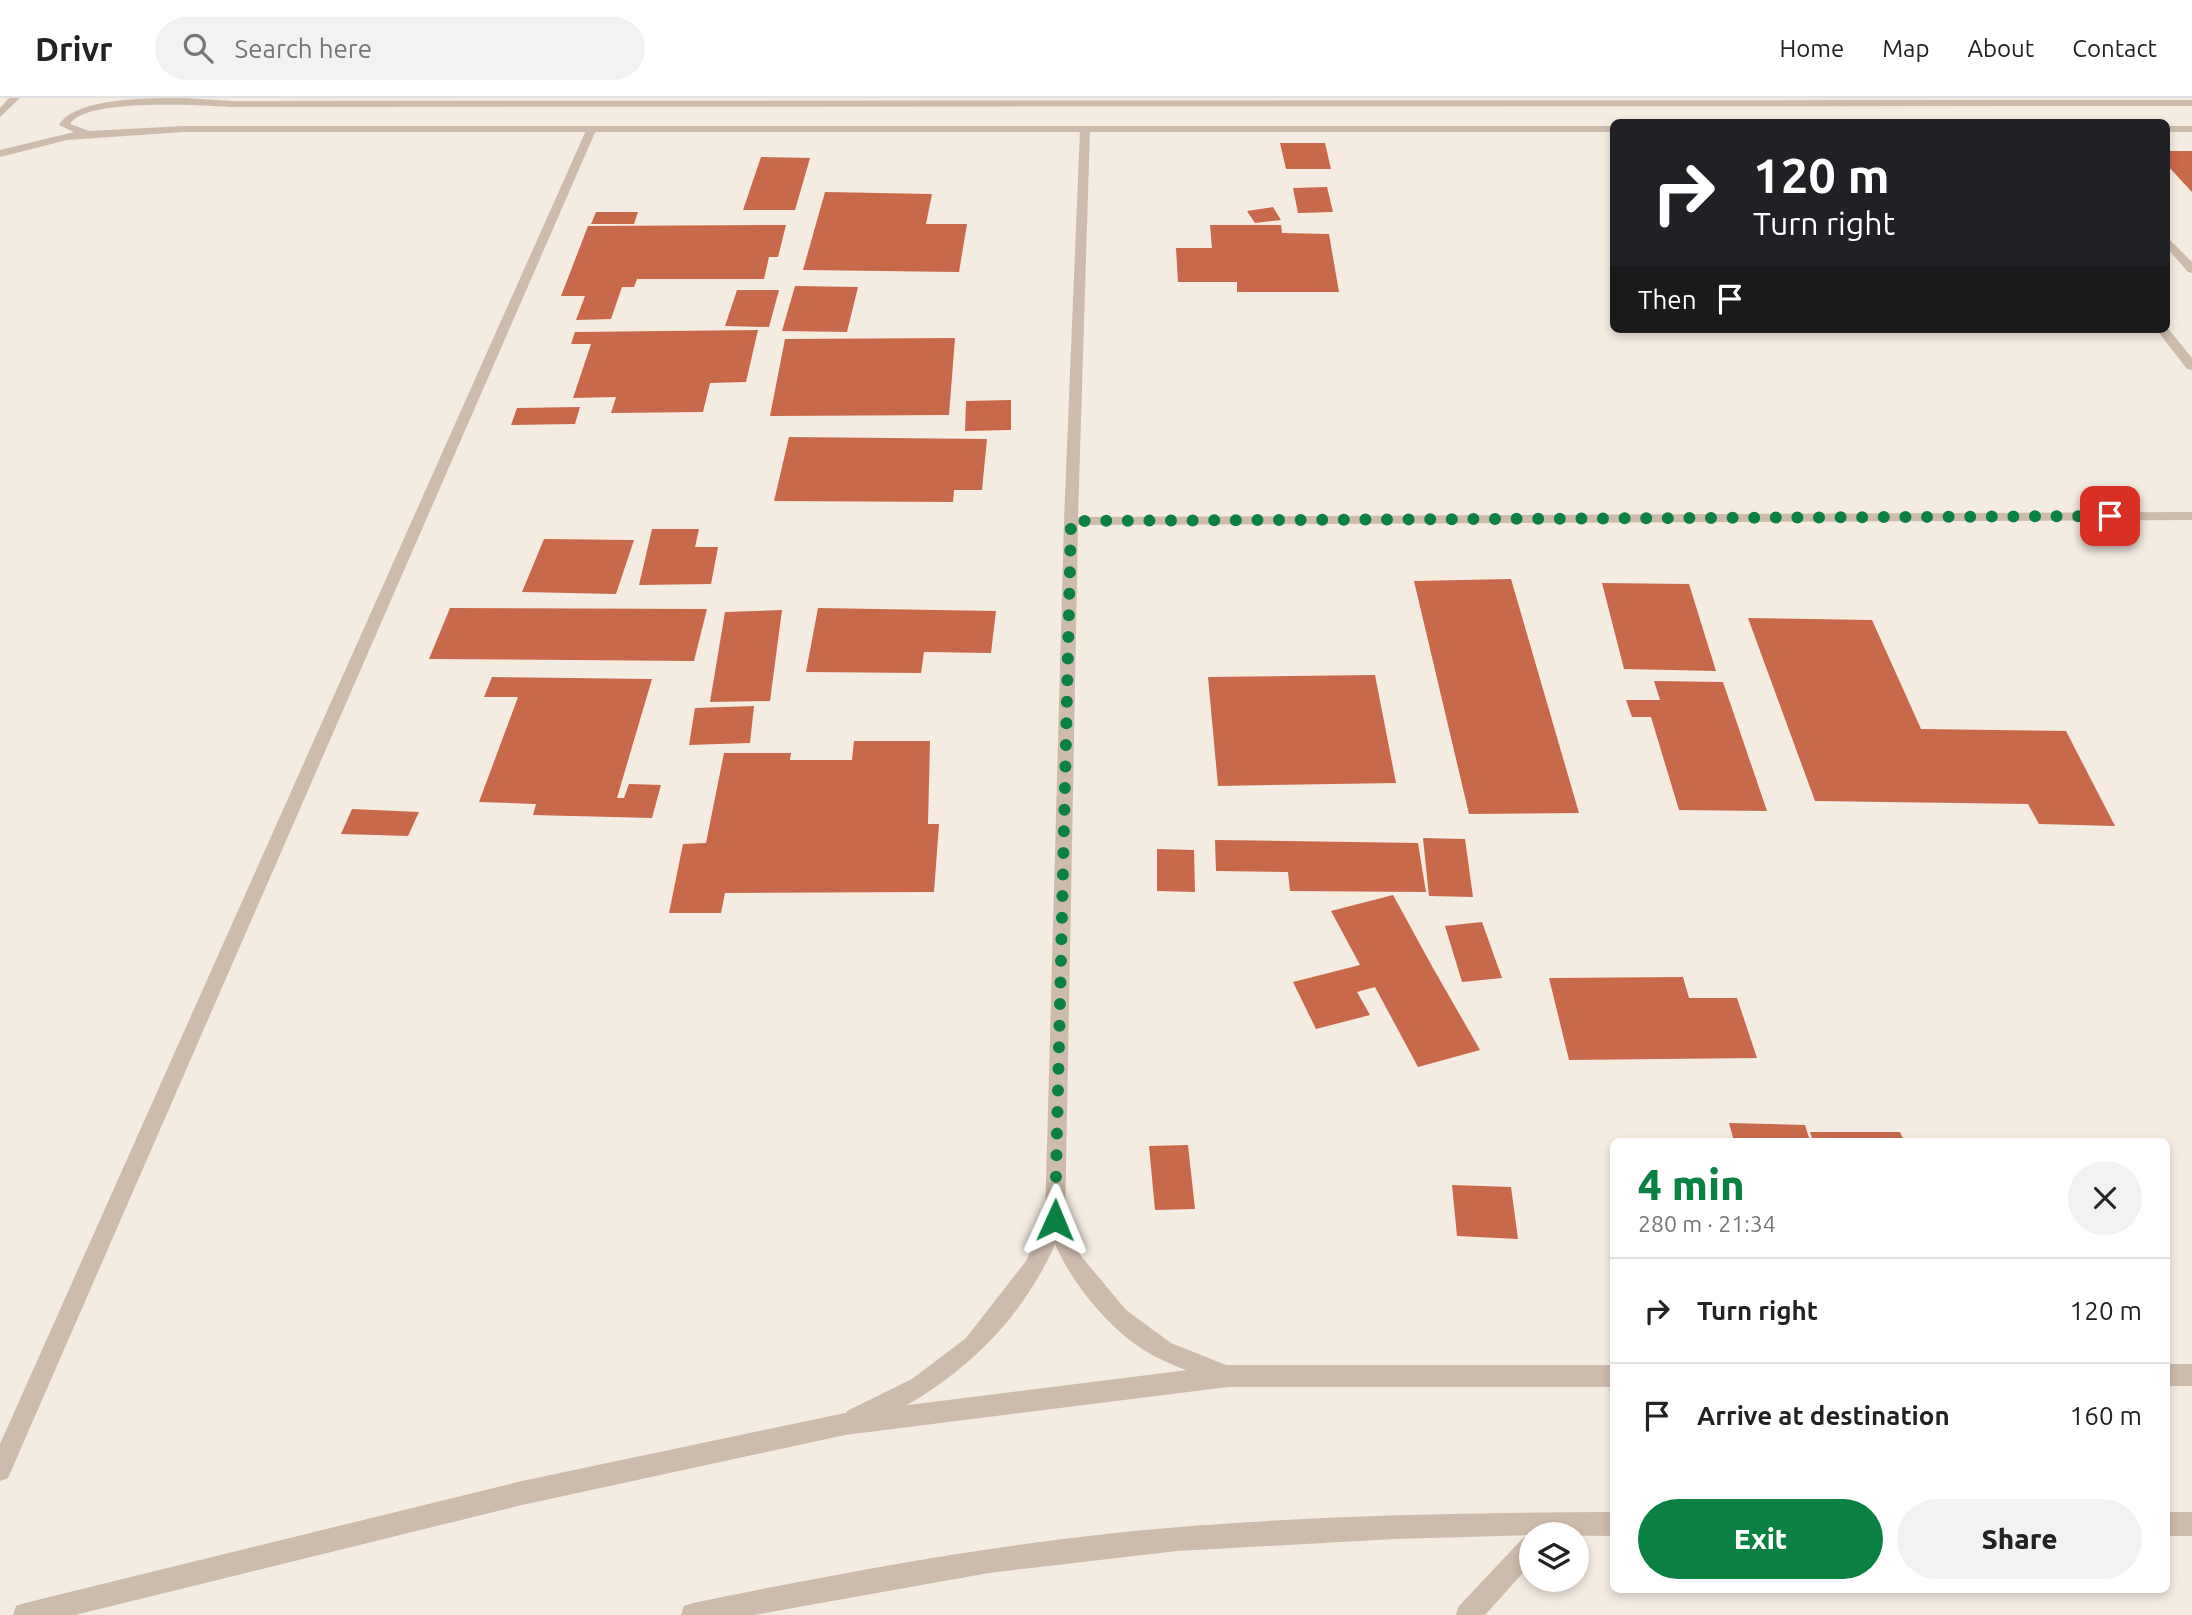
<!DOCTYPE html>
<meta charset="utf-8">
<style>
body{margin:0;font-family:Ubuntu,sans-serif;background:#f2f2f2;color:#222;height:100vh;display:flex;flex-direction:column;font-size:26px;white-space:nowrap}
*{box-sizing:border-box;margin:0}
p{font-size:23px;color:#767676}
.icon{flex:none;width:38px;height:38px;fill:none;stroke:currentColor;stroke-width:2;stroke-linecap:round;stroke-linejoin:round}
.map{position:relative;flex:1;overflow:hidden}
.drawer{position:absolute;left:1610px;top:1040px;width:560px;height:455px;display:flex;flex-direction:column;background:#fff;border-radius:10px;box-shadow:0 4px 10px #0003}
.drawer>*{flex:none}
.top-card{position:absolute;left:1610px;top:21px;width:560px;height:214px;border-radius:10px;box-shadow:0 4px 10px #0003;background:#202124;color:#fff;overflow:hidden}
.controls{position:absolute;left:1519px;top:1424px;display:grid;gap:14px}
.controls a{display:grid;place-items:center;width:70px;height:70px;border-radius:50%;background:#fff;box-shadow:0 4px 10px #0003;font-size:35px}
.pin{position:absolute;display:grid;place-items:center;width:60px;height:60px;color:#fff;margin:-30px;border-radius:14px;box-shadow:0 4px 10px #0006}
.me{position:absolute;width:77px;margin:-38px;rotate:1deg;stroke-linejoin:round;filter:drop-shadow(0 0 5px #0008)}
.turn{display:flex;align-items:center;gap:24px;height:147px;padding:0 28px;font-size:32px}
.turn .icon{width:91px;height:91px;stroke-width:2.5}
.turn b{display:block;font-size:49px;line-height:60px}
.then{display:flex;align-items:center;height:66px;padding:0 28px;background:#0003;gap:14px;font-size:26px}
.round{display:grid;place-items:center;flex:none;width:74px;height:74px;border-radius:37px;background:#f2f2f2}
.overview{display:flex;align-items:center;justify-content:space-between;height:119px;padding:0 28px}
h1{font-size:42px;font-weight:800;line-height:52px;color:#0b8043}
.cta{display:flex;gap:14px;margin-top:auto;padding:14px 28px}
.cta a{flex:1;height:80px;border-radius:42px;background:#0b8043;color:#fff;font-size:28px;font-weight:800;line-height:80px;text-align:center}
.cta a+a{background:#f2f2f2;color:#222}
ul{padding:0;list-style:none}
li{display:flex;align-items:center;gap:21px;height:105px;padding:0 28px;border-top:2px solid #e0e0e0}
li div{flex:1}
li b{display:block;font-size:26px}
li em{font-style:normal}
header{display:flex;align-items:center;gap:42px;box-sizing:border-box;height:98px;padding:0 35px;background:#fff;border-bottom:2px solid #e0e0e0}
header strong{font-size:33px}
nav{display:flex;gap:38px;margin-inline-start:auto;font-size:24px}
.search{width:490px;height:63px;background:#f2f2f2;display:flex;align-items:center;gap:18px;box-sizing:border-box;padding:0 24px;border-radius:38px;color:#767676;font-size:26px}
.map>svg:first-child{display:block}
.building{fill:#c8694b}
.lines{fill:none;stroke-linecap:round;stroke-linejoin:round}
.service{fill:#cdbbac;fill-rule:evenodd}
.minor{fill:#cdbbac;fill-rule:evenodd}
.tertiary{fill:#cdbbac;fill-rule:evenodd}
.route{stroke:#0b8043;stroke-width:12;stroke-dasharray:0 21.6}
</style>
<header>
<strong>Drivr</strong>
<div class="search"><svg class="icon" aria-label="search" viewBox="0 0 24 24"><circle cx="10" cy="10" r="6"/><path d="M15 15l6 6"/></svg>Search here</div>
<nav><a>Home</a><a>Map</a><a>About</a><a>Contact</a></nav>
</header>
<div class="map">
<svg width="2192" height="1517" viewBox="0 0 2192 1517">
<rect width="100%" height="100%" fill="#f4ebe1"/>
<path class="building" d="M1280,45h45l6,26h-45z
M2166,53h26v41l-26,-28z
M761,59l49,1 -15,52h-52z
M1327,89l6,25 -35,1 -5,-25z
M825,94l107,2 -6,30h41l-8,48 -156,-2z
M1273,109l8,13 -26,3 -8,-12z
M596,114h42l-4,12h-43z
M786,127l-8,32h-9l-5,22h-127l-3,8h-12l-11,32 -35,1 9,-24h-24l27,-70z
M1210,127h71l1,8 47,1 10,58h-102v-10h-59l-2,-34h36z
M795,188l63,1 -11,45 -65,-1z
M737,192h42l-10,37 -44,-1z
M758,232l-12,52 -36,1 -7,29 -92,1 5,-16 -43,1 18,-54h-20l4,-12z
M955,240l-6,77 -179,1 15,-77z
M1011,302v30l-46,1 1,-30z
M580,309l-5,17 -64,1 6,-17z
M789,339l198,2 -5,51h-28l-1,12 -179,-1z
M652,431h47l-4,18h23l-7,37 -72,1z
M544,441l90,1 -18,54 -94,-2z
M1511,481l68,234 -110,1 -55,-233z
M1602,485l87,1 27,87 -92,-2z
M450,510l257,1 -13,52 -265,-2z
M818,510l178,3 -5,42 -67,-1 -3,21 -115,-1z
M782,512l-12,91 -60,1 15,-90z
M1748,520l124,2 49,109 145,2 49,95 -76,-2 -11,-20 -213,-3z
M1375,577l21,108 -178,3 -10,-109z
M492,579l160,2 -35,119h7l5,-14 32,1 -9,33 -119,-3 3,-11 -57,-2 39,-105h-34z
M1654,583l69,1 44,129 -88,-1 -28,-93h-19l-6,-17h34z
M754,608l-4,37 -61,2 6,-37z
M854,643h76l-2,83h11l-5,68 -209,1 -4,20h-52l14,-69 23,-1 18,-90h67l-1,7h62z
M352,711l67,3 -11,24 -67,-2z
M1423,740l42,1 8,58 -44,-1z
M1215,742l203,3 8,49 -136,-1 -2,-19 -72,-1z
M1157,751l37,1 1,42 -38,-1z
M1393,797l40,73 47,82 -62,17 -43,-80 -18,5 13,23 -54,14 -23,-47 67,-17 -29,-54z
M1482,824l20,56 -40,4 -17,-56z
M1683,879l6,21h48l20,60 -188,2 -20,-82z
M1729,1025l76,2 5,16h-76z
M1810,1034h90l4,9h-91z
M1188,1047l7,64 -40,1 -6,-64z
M1452,1087l59,2 7,52 -61,-3z"/>
<g class="lines">
<path class="service" d="M1531,1436v30l-46,51h-29l3,-9 64,-68z"/>
<path class="minor" d="M588,28l9,2 -589,1350 -8,3v-37z
M1085,28l5,3 -12,388 1114,-5v8l-1114,5 -13,695 16,36 45,54 45,33 65,26 3,7 -3,7 -8,4c-23,-10 -48,-18 -70,-29 -42,-20 -85,-72 -103,-114 -38,88 -113,151 -200,186l-8,-3 -3,-8 3,-8 65,-32 54,-41 60,-77 19,-41 19,-699 16,-392z"/>
<path class="tertiary" d="M9,0h11l-20,19v-9z
M182,0l51,3 1959,-1v6l-1959,1c-33,-2 -149,-9 -163,17l19,7 95,-5h1430v6h-1430l-117,8 -67,17v-7l74,-18 -15,-7c16,-27 87,-27 123,-27z
M2166,28h26v6h-26z
M2166,138l26,26v11l-4,-1 -22,-25z
M2166,228l26,32v12l-5,-1 -31,-40h10z
M2166,1266h26v22h-26z
M1228,1267h386v22h-386l-383,48 -323,70 -447,110h-62l3,-9 9,-3 497,-122 323,-68z
M1614,1414v24l-83,-1 -136,4 -218,12 -188,22 -235,42h-73l3,-9 9,-3c137,-28 274,-54 413,-69 168,-18 338,-21 508,-22z
M2166,1414h26v24h-26z"/>
</g>
<g class="lines">
<path class="route" d="M1055,1122l16,-699 1039,-5"/>
</g>
</svg>
<div class="controls">
<a><svg class="icon" aria-label="layers" viewBox="0 0 24 24"><path d="M12 4l9 5-9 5-9-5zM3 14l9 5 9-5"/></svg></a>
</div>
<div class="pin" style="left:2110px;top:418px;background:#d93025"><svg class="icon" aria-label="arrive" viewBox="0 0 24 24"><path d="M6 21V4h12l-3 4 3 4H6"/></svg></div>
<svg class="me" style="left:1055px;top:1122px" viewBox="-20 -20 40 40"><path d="M0-17L14 15 0 8-14 15z" fill="#0b8043" stroke="#fff" stroke-width="4"/></svg>
<div class="top-card">
<div class="turn"><svg class="icon" aria-label="right" viewBox="0 0 24 24"><path d="M7 20v-9h11M14 6l5 5-5 5"/></svg><div><b>120 m</b>Turn right</div></div>
<div class="then">Then<svg class="icon" aria-label="arrive" viewBox="0 0 24 24"><path d="M6 21V4h12l-3 4 3 4H6"/></svg></div>
</div>
<section class="drawer">
<div class="overview"><div><h1>4 min</h1><p>280 m · 21:34</p></div><a class="round"><svg class="icon" aria-label="close" viewBox="0 0 24 24"><path d="M6 6l12 12M18 6L6 18"/></svg></a></div>
<ul>
<li><svg class="icon" aria-label="right" viewBox="0 0 24 24"><path d="M7 20v-9h11M14 6l5 5-5 5"/></svg><div><b>Turn right</b></div><em>120 m</em></li>
<li><svg class="icon" aria-label="arrive" viewBox="0 0 24 24"><path d="M6 21V4h12l-3 4 3 4H6"/></svg><div><b>Arrive at destination</b></div><em>160 m</em></li>
</ul>
<div class="cta"><a>Exit</a><a>Share</a></div>
</section>
</div>
